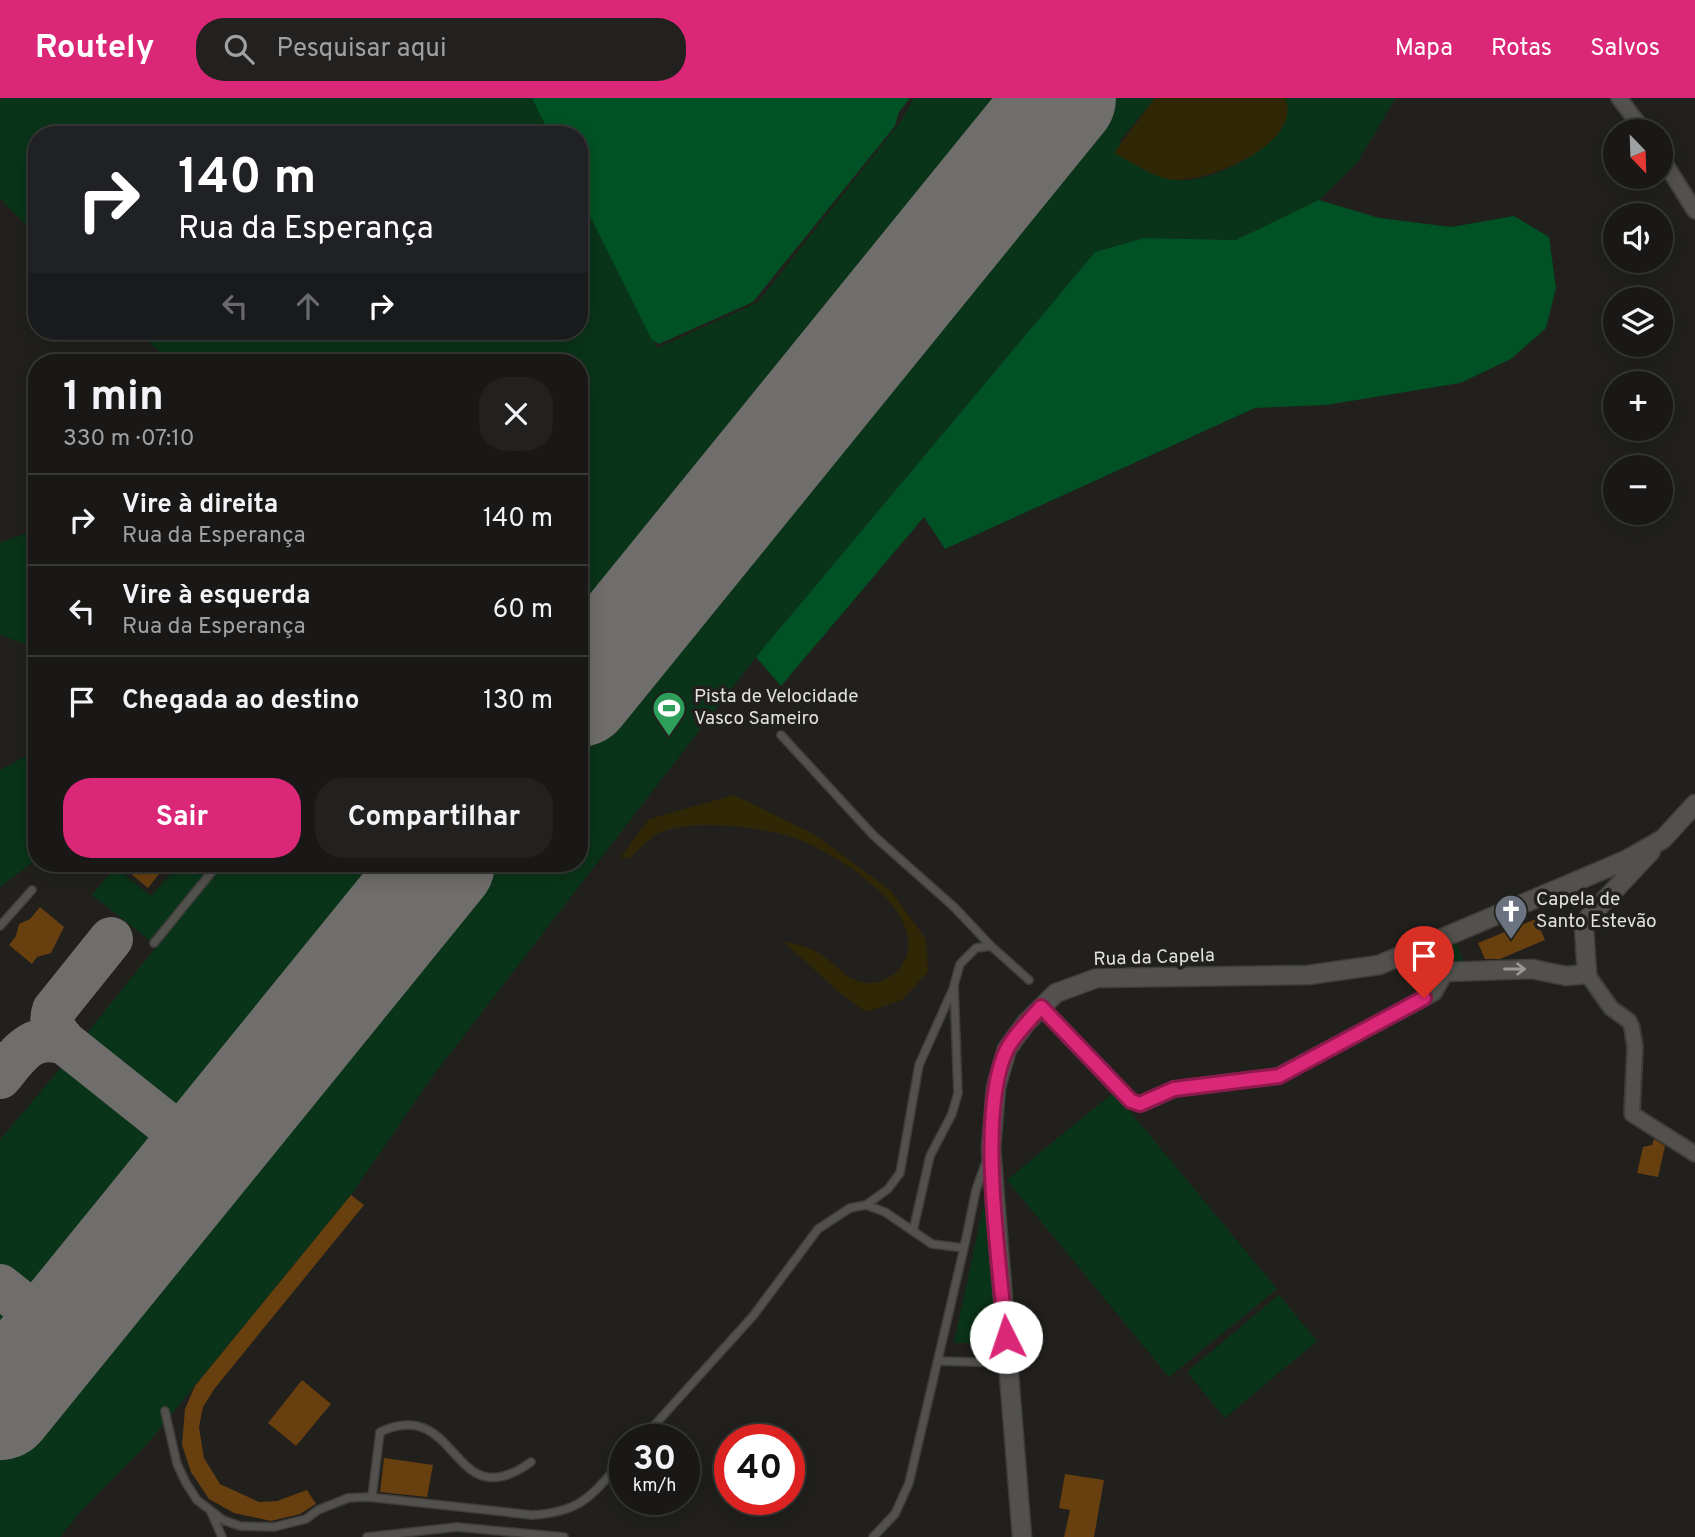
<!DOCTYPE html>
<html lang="pt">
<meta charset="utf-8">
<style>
body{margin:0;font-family:Overpass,sans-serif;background:#22211f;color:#f1f3f6;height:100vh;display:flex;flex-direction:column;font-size:26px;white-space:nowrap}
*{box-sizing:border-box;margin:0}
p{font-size:23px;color:#9fa0a1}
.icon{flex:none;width:38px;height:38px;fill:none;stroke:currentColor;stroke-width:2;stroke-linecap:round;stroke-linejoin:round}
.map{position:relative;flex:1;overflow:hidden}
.side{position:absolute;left:28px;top:256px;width:560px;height:518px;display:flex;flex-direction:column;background:#191816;border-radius:28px;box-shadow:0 4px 18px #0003,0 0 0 2px #373735}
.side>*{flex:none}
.banner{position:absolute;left:28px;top:28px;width:560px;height:214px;border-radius:28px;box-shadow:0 4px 18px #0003,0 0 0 2px #373735;background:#202124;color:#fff;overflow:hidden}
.needle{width:46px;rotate:157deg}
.controls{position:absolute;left:1603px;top:21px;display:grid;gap:14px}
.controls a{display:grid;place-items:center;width:70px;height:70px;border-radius:50%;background:#191816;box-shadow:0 4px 18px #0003,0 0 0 2px #373735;font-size:35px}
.speed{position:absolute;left:609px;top:1326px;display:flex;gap:14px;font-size:35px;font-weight:700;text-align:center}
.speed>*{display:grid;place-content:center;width:91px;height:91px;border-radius:50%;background:#191816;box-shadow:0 4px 18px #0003,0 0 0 2px #373735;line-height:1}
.speed small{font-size:18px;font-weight:400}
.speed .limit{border:10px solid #d22;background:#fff;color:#111}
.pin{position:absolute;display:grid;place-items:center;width:60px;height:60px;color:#fff;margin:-72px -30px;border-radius:50% 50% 50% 0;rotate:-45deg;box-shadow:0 0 7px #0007}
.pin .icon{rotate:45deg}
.me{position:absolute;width:77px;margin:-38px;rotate:356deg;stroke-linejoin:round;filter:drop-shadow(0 0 5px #0008)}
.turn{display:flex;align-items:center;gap:24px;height:147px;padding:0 35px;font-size:32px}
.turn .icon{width:91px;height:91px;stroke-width:2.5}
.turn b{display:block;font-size:49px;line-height:60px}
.lanes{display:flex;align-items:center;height:66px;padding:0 35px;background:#0003;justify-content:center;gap:35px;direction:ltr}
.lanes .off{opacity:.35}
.round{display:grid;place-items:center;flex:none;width:74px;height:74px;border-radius:28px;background:#22211f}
.summary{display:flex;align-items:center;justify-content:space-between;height:119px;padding:0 35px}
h1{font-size:42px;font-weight:700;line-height:52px}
.button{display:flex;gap:14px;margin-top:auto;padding:14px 35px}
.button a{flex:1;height:80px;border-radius:28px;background:#db2777;color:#fff;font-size:28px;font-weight:700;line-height:80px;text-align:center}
.button a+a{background:#22211f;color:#f1f3f6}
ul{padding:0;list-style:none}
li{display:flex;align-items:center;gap:21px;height:91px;padding:0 35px;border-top:2px solid #373735}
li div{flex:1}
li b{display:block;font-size:26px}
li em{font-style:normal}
header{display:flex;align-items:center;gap:42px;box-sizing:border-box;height:98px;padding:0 35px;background:#db2777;color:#fff}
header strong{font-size:33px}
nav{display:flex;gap:38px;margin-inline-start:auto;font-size:24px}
.search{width:490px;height:63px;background:#22211f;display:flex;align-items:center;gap:18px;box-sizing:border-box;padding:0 24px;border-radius:28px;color:#9fa0a1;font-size:26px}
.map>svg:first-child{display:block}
.green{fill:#0a3419}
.forest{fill:#005225}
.sand{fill:#2f2706}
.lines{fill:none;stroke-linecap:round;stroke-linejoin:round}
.taxiway{stroke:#706e6c;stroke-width:44}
.runway{stroke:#706e6c;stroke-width:108}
.building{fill:#683f0f}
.service-casing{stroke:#3f3e3b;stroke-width:10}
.minor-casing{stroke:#3f3e3b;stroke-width:18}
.tertiary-casing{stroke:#3f3e3b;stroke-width:21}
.service{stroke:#53514e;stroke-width:7}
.minor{stroke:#53514e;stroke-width:14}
.tertiary{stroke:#53514e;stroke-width:18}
.oneway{stroke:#9a9996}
.route-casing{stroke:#8e194d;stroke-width:18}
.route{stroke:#db2777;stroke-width:12}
.labels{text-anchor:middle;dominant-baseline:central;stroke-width:7;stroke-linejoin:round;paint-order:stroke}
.poi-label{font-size:19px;fill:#e2e1df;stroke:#21201d;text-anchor:start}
.street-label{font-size:19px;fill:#e2e1df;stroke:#21201d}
</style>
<header>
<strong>Routely</strong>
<div class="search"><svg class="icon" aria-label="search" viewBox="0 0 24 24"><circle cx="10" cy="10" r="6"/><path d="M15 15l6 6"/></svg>Pesquisar aqui</div>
<nav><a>Mapa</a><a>Rotas</a><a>Salvos</a></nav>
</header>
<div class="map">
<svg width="1695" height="1439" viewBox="0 0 1695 1439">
<rect width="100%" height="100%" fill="#21201d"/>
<path class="green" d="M3,0h532l18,37h-516v102l-37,-39v-97z
M914,0h111l-446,550v-286h-409l-33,-31h442v-142l78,159 100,-45 144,-182z
M1100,0h55l-36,44c14,10 31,29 48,36 34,14 136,-37 118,-80h111l-39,65 -38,37 -83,40 -92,-2 -49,14 -339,405 -324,420 -81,118 -204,249 -64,65 -23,28h-60v-87l473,-587h106v-129z
M37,431v119l-37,-13v-92z
M37,652v109l-37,28v-117z
M180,765h225l-208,256 -8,4 -10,-4 -95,-77 1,-6 72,-90 -65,-51 23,-28 36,29z
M1455,843l10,25 -22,-5 -5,-5 2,-8z
M64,966h8l94,74 5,7v7l-118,146 -9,4 -7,-2 -37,-29v-131z
M1114,994l163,197 -108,88 -162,-197z
M987,1091l9,154h-42z
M1279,1197l38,46 -92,77 -38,-46z
M0,1203l24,23v8l-24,29z"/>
<path class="forest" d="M532,0h378l-11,14 -4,14 -142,176 -94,42 -7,-4 -73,-146v-59h-29z
M1319,102l60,18 72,9 63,-11 35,21 7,51 -10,40 -35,31 -51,24 -134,22 -71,3 -310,141 -21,-32 -143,169 -25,-29 339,-405 49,-14 92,2z"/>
<path class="sand" d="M1155,0h130c20,46 -82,88 -118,81 -17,-4 -37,-18 -53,-26z
M734,697l78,38 78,57 36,49 2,33 -26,28 -36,12 -26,-19 -56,-51c15,2 27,5 39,14 15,10 25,26 45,27 11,1 25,-6 32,-15 38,-51 -63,-115 -103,-129 -33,-12 -108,-22 -140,-5 -10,6 -20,17 -28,25l-8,-2 28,-38z"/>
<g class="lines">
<path class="taxiway" d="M111,841l-57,71c-5,14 2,23 11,33l123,98 15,4 16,-8
M0,979c19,-23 32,-45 65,-34
M0,1188l48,38 25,-7"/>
<path class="runway" d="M579,595l483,-595
M0,1308l441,-543"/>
</g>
<path class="building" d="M118,765h30l12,10 -12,15z
M40,809l24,20 -13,26 -14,4 -5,7 -23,-19 7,-9 3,-12 11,-5z
M1536,821l9,21 -45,19h-15l-7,-16z
M1654,1041l11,7 -7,31 -21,-4 6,-26 9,-2z
M351,1097l13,10 -149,183 -12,19 -4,20 5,31 16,26 39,18 18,-1 30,-11 9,14 -16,10 -29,7 -37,-8 -25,-14 -18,-27 -9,-27 3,-36 10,-23z
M302,1282l29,24 -35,42 -28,-23z
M384,1360l49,7 -6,32 -47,-5z
M1065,1376l39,6 -10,57h-30l6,-27 -11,-2z"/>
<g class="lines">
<defs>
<path id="service" d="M781,637l92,100 81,72 37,39
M0,828l32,-36
M154,845l65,-80
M866,1107l22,-16 12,-16 19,-108 34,-76
M913,1133l17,-75 22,-42 6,-21 -4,-108 6,-21 16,-16 15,-2 38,34
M939,1263l68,2
M165,1313l12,53 9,19 11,17 26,20 17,6 34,1 32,-8 12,-9 30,-12 20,-1 164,18c52,-3 60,-21 93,-57
M641,1342l112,-124 65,-87 32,-21 16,-3 19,7 47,32 32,4 12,-58 11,-31
M372,1399l8,-65c81,-37 70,88 151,30
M211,1414l11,25
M367,1439l90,-10 107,10
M873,1439l22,-23 14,-31 55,-235"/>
<path id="minor" d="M1619,0l25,33
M1661,59l34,54
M1587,876l24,34 18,13 3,7 3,19 -3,67 63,40
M1041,909l90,94 10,3 33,-15 104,-13 156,-83 12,-21"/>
<path id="tertiary" d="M1402,858l20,13 24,3 86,-3 34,7 21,-2 -3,-46 5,-11 62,-66
M1022,1439l-31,-388 5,-62 11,-38 19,-26 30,-30 41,-15 211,-3 71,-10 247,-105 37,-21 32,-35"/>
</defs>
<use href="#service" class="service-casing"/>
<use href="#minor" class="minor-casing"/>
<use href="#tertiary" class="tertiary-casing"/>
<use href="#service" class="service"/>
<use href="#minor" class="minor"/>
<use href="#tertiary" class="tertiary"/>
</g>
<defs><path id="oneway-shaft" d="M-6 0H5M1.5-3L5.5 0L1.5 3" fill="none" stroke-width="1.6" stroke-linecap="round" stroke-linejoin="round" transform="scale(1.75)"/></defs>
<use class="oneway" href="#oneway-shaft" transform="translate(1515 871)"/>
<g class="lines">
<defs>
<path id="route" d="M1006,1239c-6,-72 -30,-225 1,-288 8,-15 23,-29 34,-42l90,94 9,3 34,-15 105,-13 145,-78"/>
</defs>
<use href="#route" class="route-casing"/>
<use href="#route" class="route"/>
</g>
<defs>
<symbol id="stadium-pin" viewBox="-11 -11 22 30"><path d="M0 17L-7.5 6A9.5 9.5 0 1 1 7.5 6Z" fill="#2e9e5b" stroke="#21201d"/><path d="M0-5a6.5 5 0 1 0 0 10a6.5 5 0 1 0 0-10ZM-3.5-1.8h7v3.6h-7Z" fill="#fff"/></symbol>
<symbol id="church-pin" viewBox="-11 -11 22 30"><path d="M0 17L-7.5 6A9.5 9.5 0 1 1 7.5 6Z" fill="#6b7280" stroke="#21201d"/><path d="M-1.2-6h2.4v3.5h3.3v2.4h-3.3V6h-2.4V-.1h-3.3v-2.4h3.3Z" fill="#fff"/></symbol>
</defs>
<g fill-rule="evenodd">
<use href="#stadium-pin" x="650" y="591" width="38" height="52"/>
<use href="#church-pin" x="1492" y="794" width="38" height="52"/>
</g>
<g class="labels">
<g class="poi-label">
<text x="694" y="599">Pista de Velocidade<tspan x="694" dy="22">Vasco Sameiro</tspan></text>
<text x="1536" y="802">Capela de<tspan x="1536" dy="22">Santo Estevão</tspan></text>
</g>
<g class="street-label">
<text transform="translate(1154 860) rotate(-2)">Rua da Capela</text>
</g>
</g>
</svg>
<div class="controls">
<a><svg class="needle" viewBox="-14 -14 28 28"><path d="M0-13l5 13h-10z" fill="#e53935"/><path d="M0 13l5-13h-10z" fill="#9fa0a1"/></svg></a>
<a><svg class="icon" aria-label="sound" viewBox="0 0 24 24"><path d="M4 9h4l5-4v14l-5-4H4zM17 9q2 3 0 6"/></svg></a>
<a><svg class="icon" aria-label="layers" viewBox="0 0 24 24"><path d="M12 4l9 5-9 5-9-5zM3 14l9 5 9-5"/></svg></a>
<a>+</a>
<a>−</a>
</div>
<div class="speed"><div>30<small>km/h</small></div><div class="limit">40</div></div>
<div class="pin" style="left:1424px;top:900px;background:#d93025"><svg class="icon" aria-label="arrive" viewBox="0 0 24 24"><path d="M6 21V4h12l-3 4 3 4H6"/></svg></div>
<svg class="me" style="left:1006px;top:1239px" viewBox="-20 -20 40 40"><circle r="19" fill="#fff"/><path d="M0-13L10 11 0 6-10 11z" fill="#db2777"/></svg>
<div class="banner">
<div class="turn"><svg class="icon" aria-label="right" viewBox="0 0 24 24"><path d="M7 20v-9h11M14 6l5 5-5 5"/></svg><div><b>140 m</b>Rua da Esperança</div></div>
<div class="lanes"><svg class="icon off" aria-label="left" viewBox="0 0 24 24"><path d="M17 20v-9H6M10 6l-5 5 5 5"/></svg><svg class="icon off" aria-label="ahead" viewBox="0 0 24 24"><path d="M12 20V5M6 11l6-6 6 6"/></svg><svg class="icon" aria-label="right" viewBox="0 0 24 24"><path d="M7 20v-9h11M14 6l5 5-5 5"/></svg></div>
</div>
<section class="side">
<div class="summary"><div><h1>1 min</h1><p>330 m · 07:10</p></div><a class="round"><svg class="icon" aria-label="close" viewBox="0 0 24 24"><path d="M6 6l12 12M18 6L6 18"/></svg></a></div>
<ul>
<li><svg class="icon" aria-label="right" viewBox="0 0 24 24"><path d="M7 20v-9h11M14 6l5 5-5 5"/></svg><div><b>Vire à direita</b><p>Rua da Esperança</p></div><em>140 m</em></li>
<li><svg class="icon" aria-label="left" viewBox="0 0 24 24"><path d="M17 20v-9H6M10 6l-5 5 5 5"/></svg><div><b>Vire à esquerda</b><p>Rua da Esperança</p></div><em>60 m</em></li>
<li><svg class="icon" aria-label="arrive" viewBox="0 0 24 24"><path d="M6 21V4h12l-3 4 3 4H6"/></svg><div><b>Chegada ao destino</b></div><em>130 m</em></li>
</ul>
<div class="button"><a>Sair</a><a>Compartilhar</a></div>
</section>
</div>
